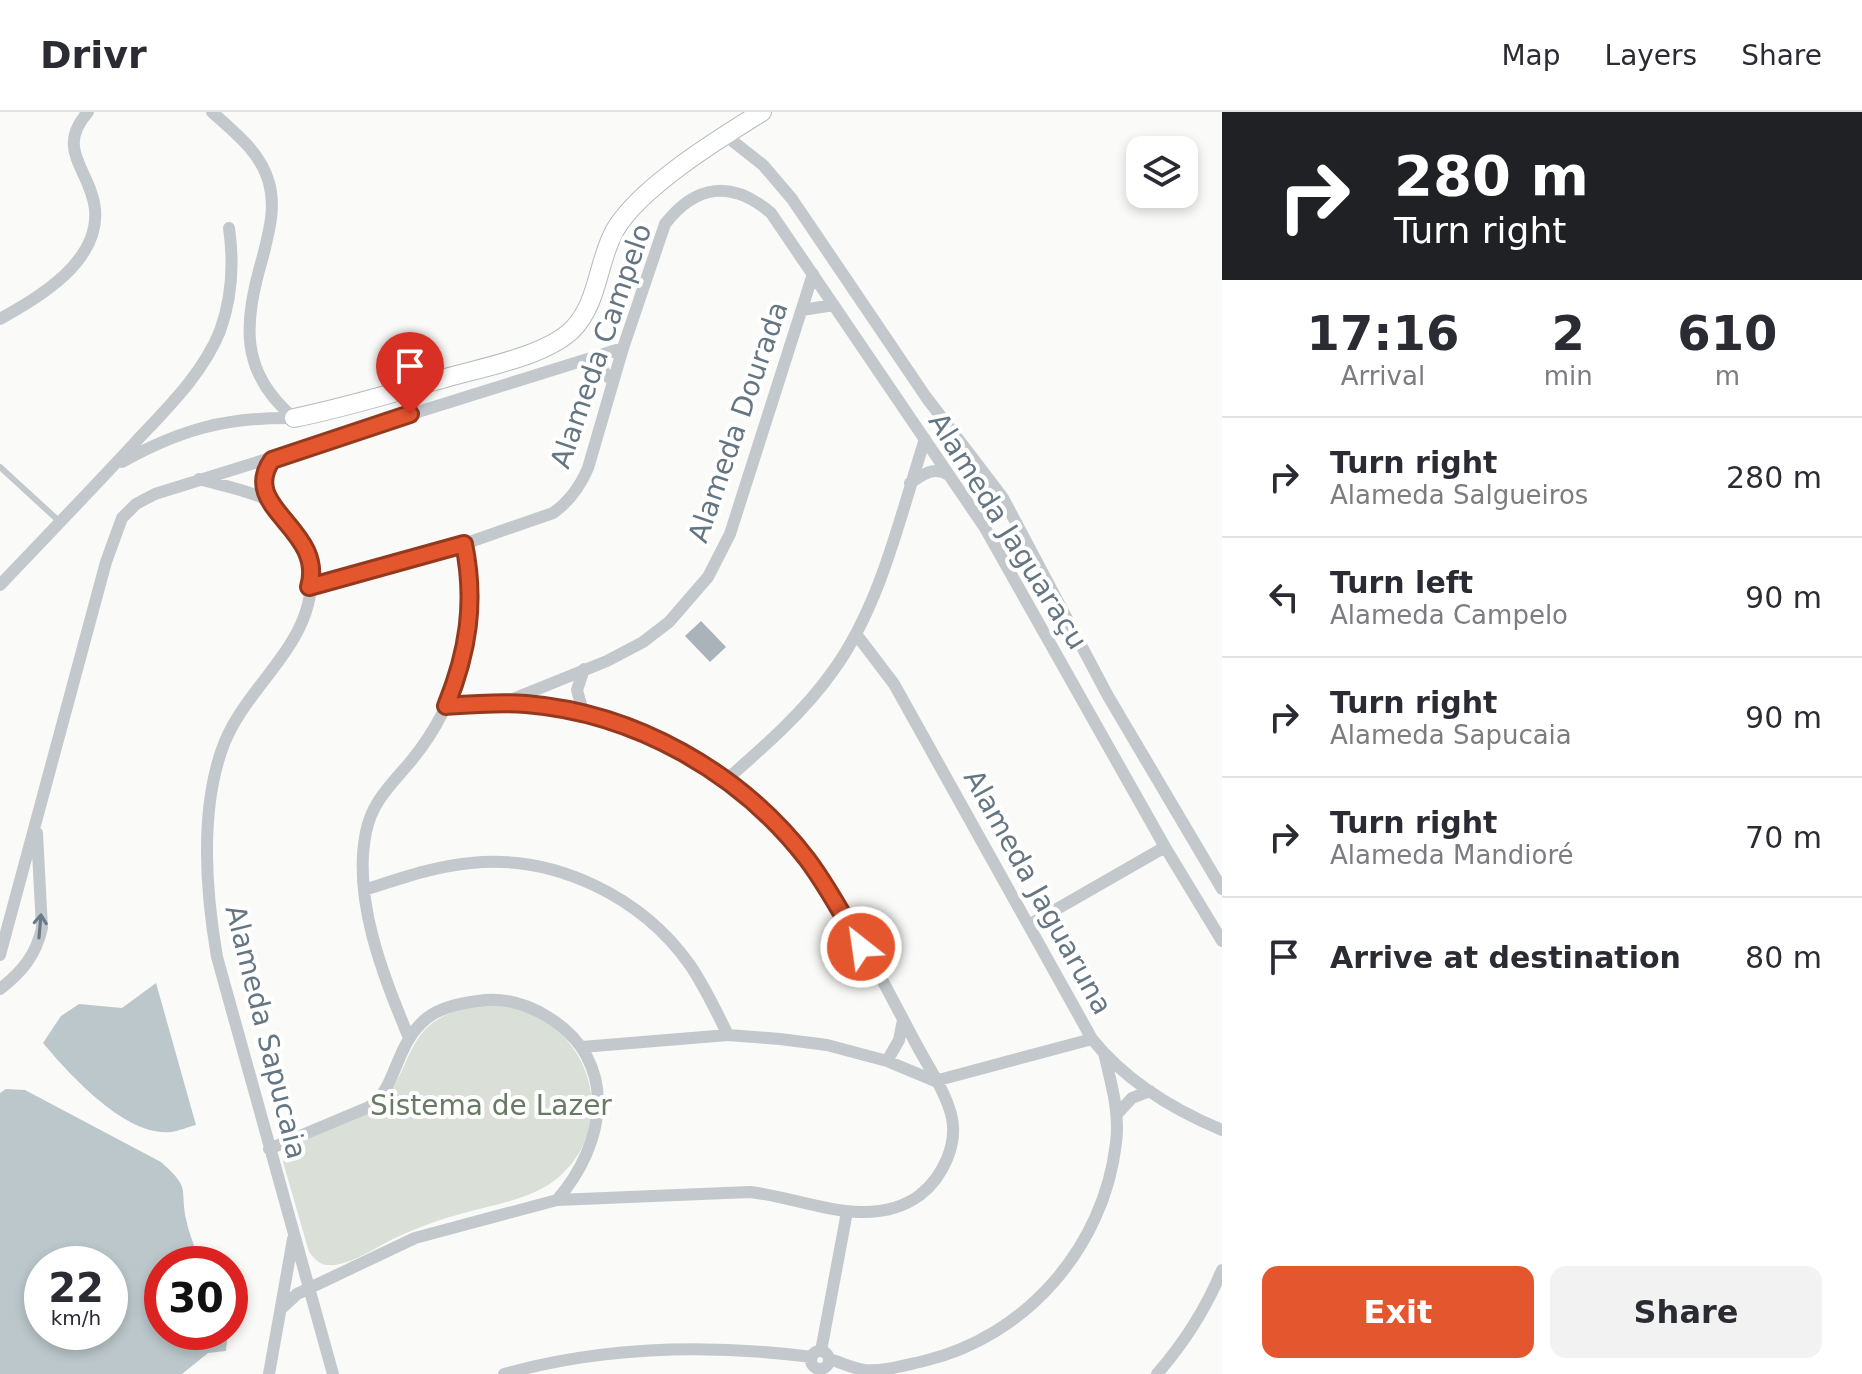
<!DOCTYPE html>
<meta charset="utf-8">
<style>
body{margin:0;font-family:"DejaVu Sans",sans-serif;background:#f2f2f3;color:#2b2b33;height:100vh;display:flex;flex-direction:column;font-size:30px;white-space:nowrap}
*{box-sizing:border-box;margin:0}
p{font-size:26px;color:#7c7c81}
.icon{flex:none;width:44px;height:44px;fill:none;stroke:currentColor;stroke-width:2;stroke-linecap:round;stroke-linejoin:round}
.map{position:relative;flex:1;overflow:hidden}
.side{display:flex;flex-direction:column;background:#fff;width:640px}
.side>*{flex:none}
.guide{background:#202124;color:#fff;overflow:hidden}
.controls{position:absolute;left:1126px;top:24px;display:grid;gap:16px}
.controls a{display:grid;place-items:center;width:72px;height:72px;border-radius:16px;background:#fff;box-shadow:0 4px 12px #0003;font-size:40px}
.speed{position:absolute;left:24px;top:1134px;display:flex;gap:16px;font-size:40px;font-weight:700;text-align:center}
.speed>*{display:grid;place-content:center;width:104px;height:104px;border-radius:50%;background:#fff;box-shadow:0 4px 12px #0003;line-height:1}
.speed small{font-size:20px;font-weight:400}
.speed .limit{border:12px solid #d22;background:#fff;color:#111}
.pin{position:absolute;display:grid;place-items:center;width:68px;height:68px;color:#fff;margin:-82px -34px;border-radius:50% 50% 50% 0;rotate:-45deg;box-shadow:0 0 8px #0007}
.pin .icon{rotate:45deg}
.me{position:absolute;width:88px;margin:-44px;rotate:330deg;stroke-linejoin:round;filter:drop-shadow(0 0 6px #0008)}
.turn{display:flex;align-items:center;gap:28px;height:168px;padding:0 40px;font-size:36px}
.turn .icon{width:104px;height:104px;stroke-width:2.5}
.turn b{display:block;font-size:56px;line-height:68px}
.eta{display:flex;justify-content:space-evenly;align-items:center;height:136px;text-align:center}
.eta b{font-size:48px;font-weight:600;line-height:56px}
.button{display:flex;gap:16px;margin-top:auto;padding:16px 40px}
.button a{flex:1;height:92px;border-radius:16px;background:#e4572e;color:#fff;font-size:32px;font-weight:600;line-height:92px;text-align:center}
.button a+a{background:#f2f2f3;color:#2b2b33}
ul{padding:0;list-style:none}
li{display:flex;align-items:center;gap:24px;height:120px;padding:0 40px;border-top:2px solid #e1e1e2}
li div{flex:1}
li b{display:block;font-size:30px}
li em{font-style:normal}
header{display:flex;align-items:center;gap:48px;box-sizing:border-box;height:112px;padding:0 40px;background:#fff;border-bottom:2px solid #e1e1e2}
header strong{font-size:38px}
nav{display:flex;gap:44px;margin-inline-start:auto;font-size:28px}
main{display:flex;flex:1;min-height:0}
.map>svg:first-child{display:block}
.green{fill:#dadfd7}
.water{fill:#bbc7cb;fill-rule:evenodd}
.building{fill:#aab3b9}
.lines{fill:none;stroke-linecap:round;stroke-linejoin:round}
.secondary-casing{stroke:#b3babf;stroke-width:20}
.lane{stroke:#c3c8cc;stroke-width:6}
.street{stroke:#c3c8cc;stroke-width:12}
.secondary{stroke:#fff;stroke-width:18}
.oneway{stroke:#6a7a87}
.route-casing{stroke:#94391e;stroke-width:20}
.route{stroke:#e4572e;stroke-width:14}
.labels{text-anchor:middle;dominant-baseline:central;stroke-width:8;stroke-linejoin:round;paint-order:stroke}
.street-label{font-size:28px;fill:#657683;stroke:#fff}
.park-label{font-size:28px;fill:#687a64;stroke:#fff}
</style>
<header>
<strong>Drivr</strong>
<nav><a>Map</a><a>Layers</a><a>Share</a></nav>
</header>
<main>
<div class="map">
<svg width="1222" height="1262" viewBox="0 0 1222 1262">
<rect width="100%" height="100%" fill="#fafaf8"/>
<path class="green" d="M486,892c17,2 37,4 53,13 58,33 73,113 21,159 -25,23 -65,28 -96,37 -24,6 -47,15 -69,25 -19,9 -46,29 -67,27 -9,0 -14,-7 -19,-13l-26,-90 9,-16 85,-37c45,-51 21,-91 109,-105z"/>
<path class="water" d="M156,871l40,142c-8,2 -17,6 -25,7 -45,5 -101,-57 -128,-89l18,-27 18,-12 43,4z
M6,977l19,1 136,72c30,27 19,24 25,57 3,15 10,30 14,45h-38v68h66l-2,19 -18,2 -26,21h-182v-281zM110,1152v68h-68v-68z"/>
<path class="building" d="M701,509l25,26 -16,15 -25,-26z"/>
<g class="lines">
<defs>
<path id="secondary" d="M294,306c50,-10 99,-25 148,-39 37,-11 102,-22 130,-49 27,-27 25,-68 43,-100 25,-43 105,-92 147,-118"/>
</defs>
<use href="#secondary" class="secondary-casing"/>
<path class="lane" d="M0,355l60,55"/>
<path class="street" d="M212,0c22,20 49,40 57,71 7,24 0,49 -6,73 -19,66 -25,115 31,162
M725,23l38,30 29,34 134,198 77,101 105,198 114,193
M802,198l32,-5
M0,207c39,-22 100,-57 95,-110 -4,-39 -41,-59 -7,-97
M589,248l11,7 13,15
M122,350c59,-33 105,-45 172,-44
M199,367c21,6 44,10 64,19 8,3 15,14 22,21 36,39 32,84 4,127 -23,36 -54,64 -68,106 -21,63 -15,141 -4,205l116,417
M910,371c14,-9 23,-17 39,-8
M266,387l-3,-19 9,-20
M0,473c44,-46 88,-92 131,-138 32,-35 71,-71 89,-116 12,-33 14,-68 9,-103
M309,475l155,-43 89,-31c17,-12 27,-26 35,-45l35,-120 42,-124c31,-40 67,-44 106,-11l214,315 180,319 57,94
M856,522l38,50 198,355c33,41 82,71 130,91
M508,589l99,-40 36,-19 26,-20 39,-45 22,-43 83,-260
M583,600l-6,-22 7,-21
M726,668c39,-34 77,-67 107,-109 48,-66 67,-155 92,-232
M364,778c35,-11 71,-24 107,-27 84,-9 171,34 219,102 15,22 26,46 38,70
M1029,813l136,-78
M0,843l106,-393 16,-44 14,-14 19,-10 468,-146
M0,877c22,-17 36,-34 42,-61l-5,-95
M409,926c-25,-61 -57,-138 -43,-206 6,-31 26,-48 45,-71 51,-62 69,-140 53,-217
M582,935l146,-12 52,4 47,6 60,16 48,20 157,-42
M887,949l12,-21 4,-20
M1117,1002l15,-16 18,-7
M269,1037l100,-42 8,-6c20,-22 21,-60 50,-83 14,-11 34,-15 51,-17 25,-4 49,3 70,16 72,44 58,127 9,183
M283,1195l14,-13 118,-56 142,-38 193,-8c55,6 120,40 170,3 23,-18 39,-52 31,-81 -7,-26 -26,-52 -38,-76 -49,-92 -99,-195 -186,-258 -88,-62 -175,-81 -281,-74
M821,1239l26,-139
M811 1248a9 9 0 1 1 18 0a9 9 0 1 1-18 0Z
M829,1247c11,3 23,9 35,11 19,2 42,-5 60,-9 102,-24 180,-114 192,-218 4,-31 -5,-60 -12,-90
M269,1262l24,-135
M504,1262c100,-28 206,-30 308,-17
M1157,1262c27,-31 49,-65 65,-104"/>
<use href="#secondary" class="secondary"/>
</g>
<defs><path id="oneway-shaft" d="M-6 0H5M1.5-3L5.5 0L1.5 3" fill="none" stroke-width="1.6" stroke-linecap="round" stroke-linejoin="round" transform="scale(2)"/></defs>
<use class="oneway" href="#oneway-shaft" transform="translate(40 814) rotate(-85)"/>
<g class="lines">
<defs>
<path id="route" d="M410,302l-138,46c-34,48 54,69 37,127l155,-43c12,58 4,108 -18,162 27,-2 53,-4 80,-2 109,9 214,68 281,155 21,28 37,58 54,88"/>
</defs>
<use href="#route" class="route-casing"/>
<use href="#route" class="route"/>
</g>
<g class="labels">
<g class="street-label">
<text transform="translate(601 234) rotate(-71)">Alameda Campelo</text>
<text transform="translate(738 310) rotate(-71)">Alameda Dourada</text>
<text transform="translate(1008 419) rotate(58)">Alameda Jaguaraçu</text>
<text transform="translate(1038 780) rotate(61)">Alameda Jaguaruna</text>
<text transform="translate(266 920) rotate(76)">Alameda Sapucaia</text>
</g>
<g class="park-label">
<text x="491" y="993">Sistema de Lazer</text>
</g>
</g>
</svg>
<div class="controls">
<a><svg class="icon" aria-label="layers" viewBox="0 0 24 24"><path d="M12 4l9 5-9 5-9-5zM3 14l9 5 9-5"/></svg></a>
</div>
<div class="speed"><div>22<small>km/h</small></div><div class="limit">30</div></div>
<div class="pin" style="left:410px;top:302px;background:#d93025"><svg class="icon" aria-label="arrive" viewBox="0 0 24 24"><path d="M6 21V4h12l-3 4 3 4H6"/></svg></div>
<svg class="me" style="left:861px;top:835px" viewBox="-20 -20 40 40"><circle r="17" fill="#e4572e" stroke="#fff" stroke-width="3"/><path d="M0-11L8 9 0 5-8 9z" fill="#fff"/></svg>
</div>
<section class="side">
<div class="guide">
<div class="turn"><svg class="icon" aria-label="right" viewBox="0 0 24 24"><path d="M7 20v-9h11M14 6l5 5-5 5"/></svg><div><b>280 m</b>Turn right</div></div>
</div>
<div class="eta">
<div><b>17:16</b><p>Arrival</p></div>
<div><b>2</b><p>min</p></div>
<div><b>610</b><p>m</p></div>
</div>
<ul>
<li><svg class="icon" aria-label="right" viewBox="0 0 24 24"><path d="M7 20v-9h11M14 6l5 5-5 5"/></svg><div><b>Turn right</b><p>Alameda Salgueiros</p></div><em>280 m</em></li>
<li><svg class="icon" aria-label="left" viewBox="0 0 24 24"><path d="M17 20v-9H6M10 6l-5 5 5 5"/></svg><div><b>Turn left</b><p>Alameda Campelo</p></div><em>90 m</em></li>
<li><svg class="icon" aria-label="right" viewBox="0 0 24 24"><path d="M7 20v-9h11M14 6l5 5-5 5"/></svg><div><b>Turn right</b><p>Alameda Sapucaia</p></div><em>90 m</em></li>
<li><svg class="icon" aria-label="right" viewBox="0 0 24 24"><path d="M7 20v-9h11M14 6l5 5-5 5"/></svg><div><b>Turn right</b><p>Alameda Mandioré</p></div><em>70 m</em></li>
<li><svg class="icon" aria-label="arrive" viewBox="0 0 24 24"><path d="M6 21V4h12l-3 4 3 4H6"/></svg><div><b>Arrive at destination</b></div><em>80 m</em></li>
</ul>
<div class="button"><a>Exit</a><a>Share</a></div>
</section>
</main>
